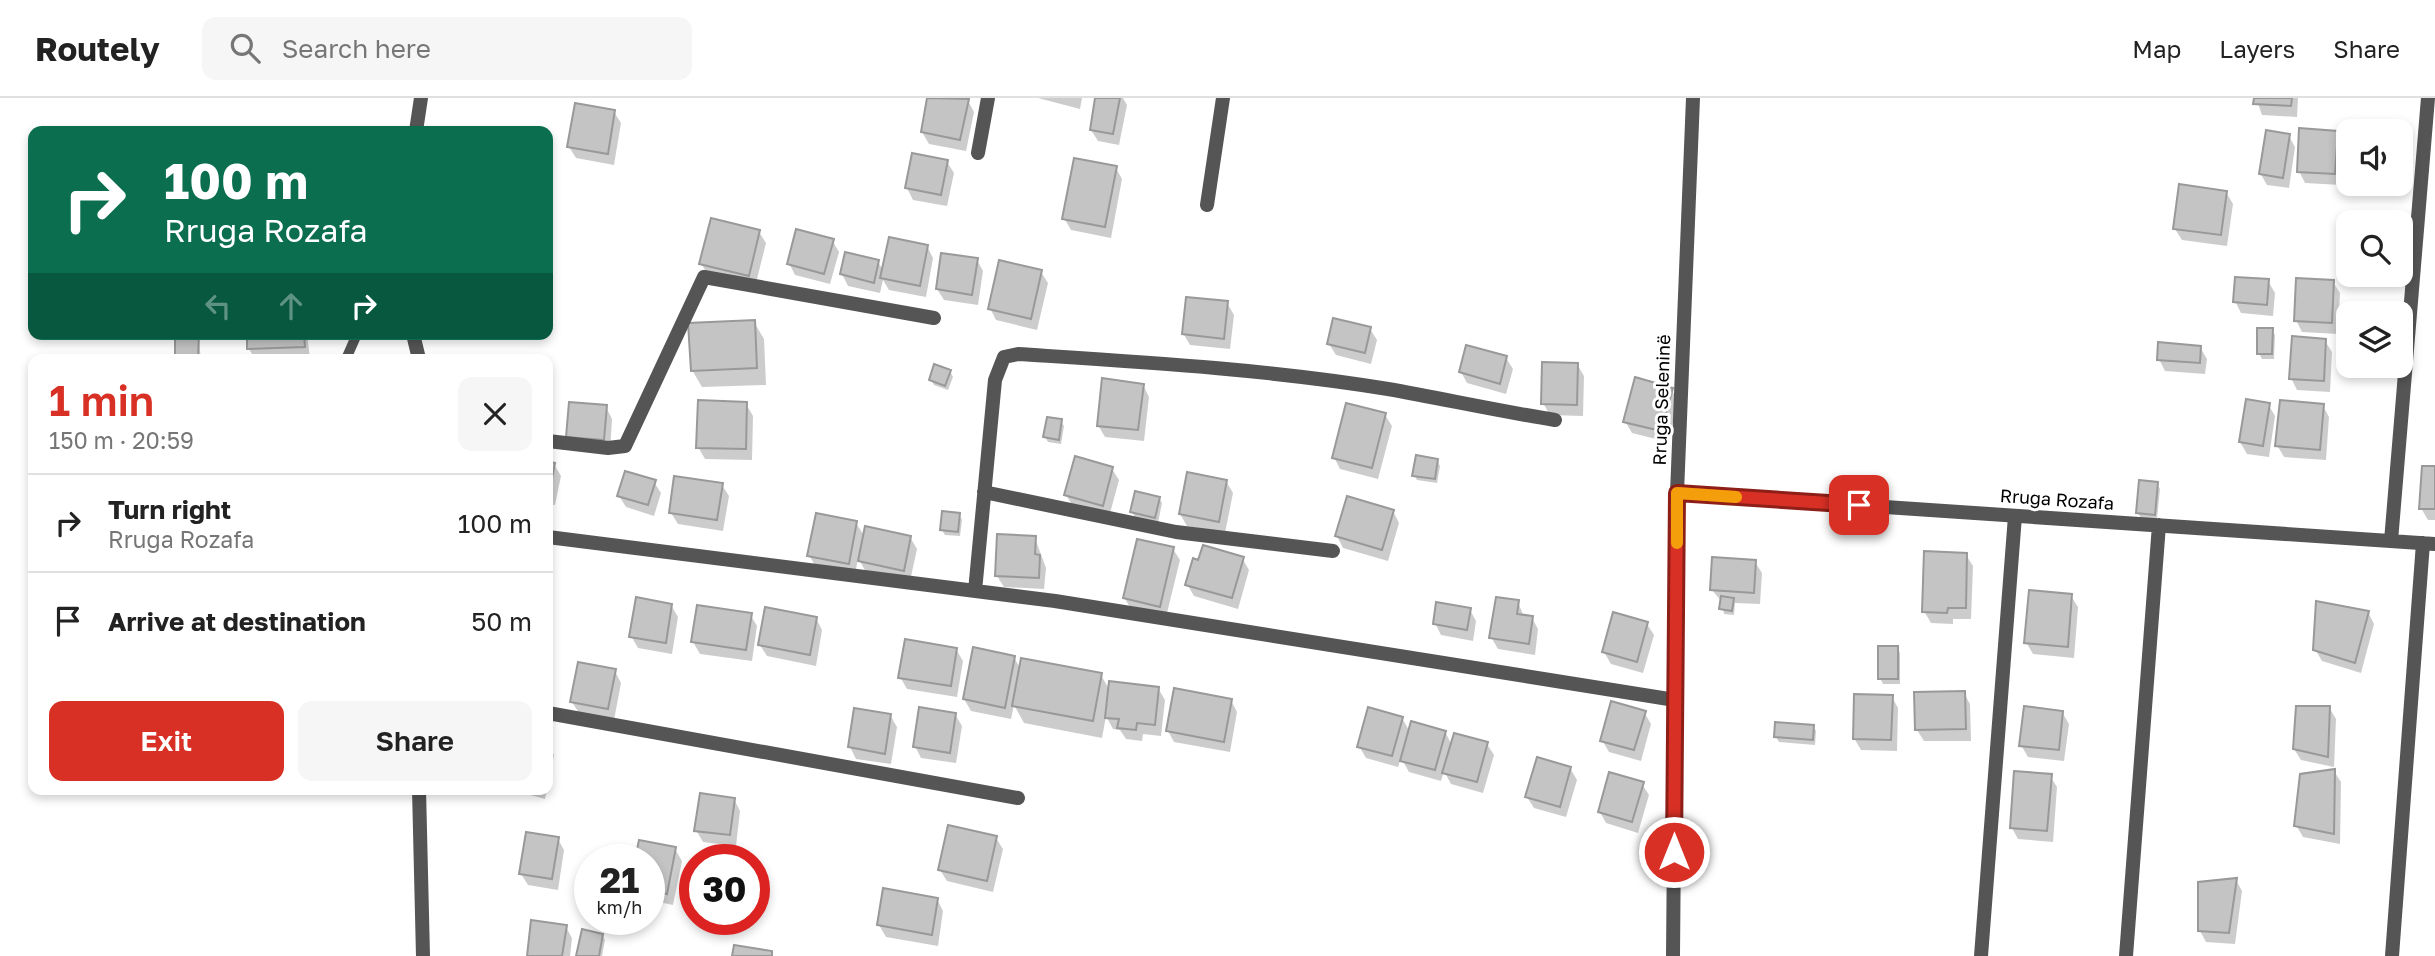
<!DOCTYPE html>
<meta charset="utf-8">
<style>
body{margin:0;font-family:"Golos Text",sans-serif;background:#f6f6f6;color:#222;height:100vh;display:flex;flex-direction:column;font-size:26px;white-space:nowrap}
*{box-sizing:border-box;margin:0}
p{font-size:23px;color:#767676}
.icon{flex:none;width:38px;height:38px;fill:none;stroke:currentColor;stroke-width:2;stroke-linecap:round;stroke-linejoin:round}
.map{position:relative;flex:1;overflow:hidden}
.side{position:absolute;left:28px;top:256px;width:525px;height:441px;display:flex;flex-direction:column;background:#fff;border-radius:14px;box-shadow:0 4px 10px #0003}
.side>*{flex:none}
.guide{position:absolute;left:28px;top:28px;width:525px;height:214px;border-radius:14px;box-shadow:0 4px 10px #0003;background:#0b6e4f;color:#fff;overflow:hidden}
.buttons{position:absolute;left:2336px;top:21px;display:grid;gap:14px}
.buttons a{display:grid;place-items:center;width:77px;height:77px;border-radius:14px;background:#fff;box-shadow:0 4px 10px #0003;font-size:35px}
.speed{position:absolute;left:574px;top:746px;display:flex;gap:14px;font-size:35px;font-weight:700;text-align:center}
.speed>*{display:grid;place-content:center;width:91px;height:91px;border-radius:50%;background:#fff;box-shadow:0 4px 10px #0003;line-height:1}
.speed small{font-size:18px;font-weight:400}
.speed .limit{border:10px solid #d22;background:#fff;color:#111}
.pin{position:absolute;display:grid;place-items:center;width:60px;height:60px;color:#fff;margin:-30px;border-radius:14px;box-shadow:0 4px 10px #0006}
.me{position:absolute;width:77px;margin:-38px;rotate:0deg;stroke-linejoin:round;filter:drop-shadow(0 0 5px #0008)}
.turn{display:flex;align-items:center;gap:24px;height:147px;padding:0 21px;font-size:32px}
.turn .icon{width:91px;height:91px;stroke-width:2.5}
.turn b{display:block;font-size:49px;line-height:60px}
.lanes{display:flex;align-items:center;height:66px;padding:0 21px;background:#0003;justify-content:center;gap:35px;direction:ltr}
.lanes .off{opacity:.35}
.round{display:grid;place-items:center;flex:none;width:74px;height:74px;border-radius:14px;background:#f6f6f6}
.headline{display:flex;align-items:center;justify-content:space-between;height:119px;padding:0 21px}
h1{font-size:42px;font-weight:600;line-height:52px;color:#d93025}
.button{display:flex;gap:14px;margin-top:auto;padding:14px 21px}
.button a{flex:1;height:80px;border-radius:14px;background:#d93025;color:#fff;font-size:28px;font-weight:600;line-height:80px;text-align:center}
.button a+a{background:#f6f6f6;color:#222}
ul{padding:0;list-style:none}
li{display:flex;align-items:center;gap:21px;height:98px;padding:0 21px;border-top:2px solid #e0e0e0}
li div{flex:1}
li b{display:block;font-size:26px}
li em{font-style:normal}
header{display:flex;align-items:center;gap:42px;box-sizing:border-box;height:98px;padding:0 35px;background:#fff;border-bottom:2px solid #e0e0e0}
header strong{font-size:33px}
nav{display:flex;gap:38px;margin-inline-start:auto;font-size:24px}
.search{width:490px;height:63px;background:#f6f6f6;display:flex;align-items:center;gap:18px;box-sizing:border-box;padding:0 24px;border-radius:14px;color:#767676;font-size:26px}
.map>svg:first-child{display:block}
.shadow{fill:#0003}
.building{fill:#c4c4c4;stroke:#999;stroke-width:2}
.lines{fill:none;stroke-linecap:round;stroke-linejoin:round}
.service{stroke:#555;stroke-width:10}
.minor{stroke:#555;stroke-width:14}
.tertiary{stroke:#555;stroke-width:14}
.route-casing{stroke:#8d1f18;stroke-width:18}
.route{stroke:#d93025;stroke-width:12}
.slow{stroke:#f59e0b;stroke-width:12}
.labels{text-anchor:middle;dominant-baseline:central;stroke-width:6;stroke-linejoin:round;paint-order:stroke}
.street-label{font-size:18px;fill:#000;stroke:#fff}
</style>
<header>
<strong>Routely</strong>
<div class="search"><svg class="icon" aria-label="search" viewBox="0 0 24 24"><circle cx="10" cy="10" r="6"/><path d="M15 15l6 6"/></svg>Search here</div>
<nav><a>Map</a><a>Layers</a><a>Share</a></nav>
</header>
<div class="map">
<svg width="2435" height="858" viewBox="0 0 2435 858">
<rect width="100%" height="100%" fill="#fff"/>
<path class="shadow" d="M929,0l39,3 6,11 -8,39 -37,-7 -7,-12z
M1038,0h44l-2,11z
M1097,0h26l4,7 -8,40 -21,-4 -7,-11z
M2256,0h42l-1,19 -35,-2z
M614,14l7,11 -7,42 -38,-7 -7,-11z
M2336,34l7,12 -2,41 -36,-2 -6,-12z
M2289,38l6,11 -6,41 -22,-3 -7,-12z
M947,64l7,11 -7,33 -34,-6 -6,-12z
M1116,70l6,11 -11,59 -40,-8 -7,-12z
M2226,94l7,12 -6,42 -45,-6 -7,-11z
M759,134l7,11 -11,44 -47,-12 -7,-12z
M832,142l7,12 -9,32 -35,-9 -6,-12z
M927,148l6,12 -7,39 -37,-7 -6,-10 -3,13 -32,-7 -6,-12 36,-12 6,10z
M977,162l6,11 -5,34 -34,-5 -7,-11z
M1041,174l7,11 -11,47 -41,-10 -6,-12z
M2268,183l7,12 -2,23 -32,-3 -6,-12z
M2333,184l7,11 -2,41 -36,-2 -6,-12z
M1227,205l7,12 -4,34 -40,-4 -7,-12z
M754,224l10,17 2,46 -64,2 -10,-17z
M1370,231l7,11 -6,24 -35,-9 -7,-11z
M2272,232l3,5 -1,24h-12l-3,-6z
M248,236h59l3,24 -55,1 -6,-10z
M198,237l3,24h-25z
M2325,243l7,11 -2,40 -33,-2 -6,-12z
M2200,249l7,12 -2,15 -40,-3 -6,-12z
M1506,260l7,11 -7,25 -39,-11 -6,-11z
M1577,266l7,12 -1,40 -33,-1 -7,-12z
M950,273l3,6 -5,13 -14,-5 -3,-6z
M1143,287l6,12 -5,44 -39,-4 -7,-12z
M1671,291l7,12 -10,41 -36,-9 -7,-12z
M746,306l7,12 -1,44 -47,-1 -7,-12z
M2268,306l7,12 -6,41 -22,-3 -7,-12z
M2323,308l6,11 -3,43 -42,-3 -7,-12z
M606,309l6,12 -2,32 -36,-3z
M1385,317l7,11 -14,53 -38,-10 -6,-12z
M1061,323l3,5 -3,18 -13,-2 -3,-5z
M1437,362l3,6 -3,17 -20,-3 -3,-5z
M548,365l6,1 7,12 -6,29 -7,-1z
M2435,370v52h-7l-7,-12z
M1112,371l7,11 -10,37 -36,-11 -7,-11z
M1226,383l7,12 -8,40 -38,-7 -7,-12z
M654,384l7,11 -7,23 -28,-9 -7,-11z
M2157,386l3,5 -3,30 -16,-1 -3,-5z
M722,387l7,11 -6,35 -45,-7 -7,-11z
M1159,400l3,5 -4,20 -23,-6 -3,-5z
M1393,413l6,12 -11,38 -45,-13 -6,-12z
M959,416l3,6 -2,16 -15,-1 -3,-5z
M856,425l9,14h45l7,12 -7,32 -44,-9 -8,-14 -3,17 -39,-8 -7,-12z
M1035,440l11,30 -2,21 -40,-2 -7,-11z
M1173,451l7,11 -14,57 -35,-8 -7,-12z
M1966,457l7,11 -2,53h-18v5l-22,-1 -7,-12z
M1242,460l7,12 -11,39 -44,-13 -7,-12z
M1755,464l7,11 -2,31 -25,-1 -1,12 -10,-1 -2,-12 -10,-12z
M2071,498l7,11 -4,51 -41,-4 -7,-12z
M1518,504l6,15 8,1 6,11 -3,26 -37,-6 -7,-12z
M671,507l7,12 -6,37 -34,-6 -7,-12z
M1470,512l6,11 -3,20 -32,-6 -6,-12z
M2368,514l6,12 -13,49 -39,-12 -7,-12z
M750,516l7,12 -5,35 -52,-7 -7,-12z
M816,520l6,12 -6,36 -49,-10 -7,-11z
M1647,526l7,11 -11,38 -32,-9 -7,-12z
M1897,550l3,5v31h-17l-3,-6z
M956,551l7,12 -6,36 -50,-8 -7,-12z
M1014,559l7,13 80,5 9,16 48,-3 7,12 -4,36 -18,-2 -1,7 -16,-2 -6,-9 -7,-1 -7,-13 -4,22 -78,-15 -10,-18 -3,14 -40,-8 -7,-12z
M615,573l6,12 -7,37 -35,-7 -7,-11z
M1964,595l6,11 1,37h-47l-7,-11z
M1892,599l6,11 -1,43 -36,-1 -7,-12z
M1231,602l6,12 -7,40 -56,-10 -6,-11z
M2329,609l7,12 -2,48 -33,-7 -7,-11z
M1644,614l7,12 -10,37 -32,-9 -7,-12z
M2062,614l7,12 -5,37 -36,-4 -7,-12z
M955,616l7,12 -6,37 -35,-5 -6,-12z
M890,617l7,12 -6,37 -35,-5 -6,-12z
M1402,620l8,14h35l7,13 35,-1 7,11 -11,38 -32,-9 -7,-13 -3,10 -32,-9 -8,-14 -3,9 -32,-9 -7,-12z
M1813,628l3,5 -1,14 -36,-3 -3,-5z
M548,646l6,11 -6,30z
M1570,670l7,12 -11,37 -32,-9 -7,-11z
M2334,673l7,11 -1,62 -37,-7 -7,-12z
M2050,678l7,11 -4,55 -35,-3 -6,-11z
M1642,686l7,11 -11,38 -32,-10 -6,-11z
M509,691h38l-2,10z
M734,701l6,12 -4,35 -33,-4 -7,-12z
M996,740l7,11 -10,43 -46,-11 -7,-11z
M558,741l6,11 -6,40 -30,-5 -7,-11z
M640,744l35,7 7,12 -9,44 -24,-5v-41h-12z
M2236,782l6,11 -7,53 -29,-2 -6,-11z
M937,801l6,12 -5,35 -52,-9 -7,-12z
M533,824l33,5 6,11 -2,18h-42z
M583,833l19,4 3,5 -3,16h-24z"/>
<path class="building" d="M927,0l42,1 -9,41 -39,-8z
M1095,0h25l-7,36 -23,-4z
M2254,0h38l-1,8 -38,-2z
M575,5l40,7 -7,44 -41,-7z
M2299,30l39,3 -3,43 -38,-2z
M2266,32l24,4 -7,44 -24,-4z
M912,55l36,7 -7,35 -36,-7z
M1074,60l43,8 -12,61 -43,-8z
M2179,86l48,7 -6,44 -48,-6z
M711,120l49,12 -11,46 -50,-12z
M796,131l38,10 -10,35 -37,-10z
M889,139l39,8 -8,41 -40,-8z
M845,154l34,8 -5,23 -34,-9z
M941,155l37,5 -6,37 -36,-6z
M999,162l43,10 -11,49 -43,-10z
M2235,179l34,2 -2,26 -34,-3z
M2296,180l38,2 -2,43 -38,-2z
M1186,199l42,4 -4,38 -42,-5z
M1333,220l38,9 -6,26 -38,-9z
M755,222l2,48 -66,3 -3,-48z
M2257,230h16l-1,26h-15z
M175,236h24l-1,25h-23z
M247,236h57l1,13 -58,2z
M2292,238l34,3 -2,42 -35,-2z
M2158,244l43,4 -1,17 -43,-3z
M1466,247l41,11 -7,28 -41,-12z
M1542,264l36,1 -1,42 -36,-1z
M934,266l17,6 -6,16 -16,-6z
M1635,279l38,11 -12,43 -38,-9z
M1102,280l42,6 -6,46 -41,-4z
M2246,301l24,4 -7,43 -24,-4z
M698,302l49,2 -1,47 -50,-1z
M2280,302l44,4 -4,46 -45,-4z
M569,304l38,3 -3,35 -38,-3z
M1346,305l40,10 -14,55 -40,-10z
M1047,319l15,2 -3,21 -16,-3z
M1416,357l22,4 -3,20 -23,-3z
M1075,358l38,11 -10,39 -39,-11z
M548,363l7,2 -6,31h-1z
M2422,368h13v43h-16z
M625,373l31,9 -8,25 -31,-9z
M1187,374l40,8 -8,42 -40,-8z
M674,378l49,7 -6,37 -48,-7z
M2139,382l19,2 -3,33 -19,-2z
M1135,393l25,6 -5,21 -25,-6z
M1347,398l47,14 -12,40 -47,-14z
M942,413l18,2 -2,19 -18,-2z
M816,415l41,8 -8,43 -42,-8z
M865,428l46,10 -7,35 -46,-10z
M997,436l39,2 -1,18 5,1 -1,23 -44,-2z
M1137,441l37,8 -14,60 -37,-9z
M1203,447l41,12 -12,41 -47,-13 8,-27 5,2z
M1924,453l43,2 -1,55h-18l-1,5 -25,-1z
M1712,459l44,3 -2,33 -44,-3z
M2029,492l43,4 -4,53 -44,-4z
M1721,498l13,2 -2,13 -13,-2z
M636,499l36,7 -6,39 -37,-6z
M1496,499l23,3 -2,14 16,2 -4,28 -40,-6z
M2316,503l53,10 -14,52 -42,-13z
M1436,504l35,6 -4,22 -34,-6z
M697,507l55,8 -6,37 -55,-8z
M765,509l52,10 -7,38 -52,-10z
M1613,514l35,10 -11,40 -35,-10z
M905,541l52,9 -6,38 -53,-8z
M1878,548h20v33h-20z
M973,549l42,9 -10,52 -42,-9z
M1021,560l81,15 -9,48 -81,-15z
M578,564l38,7 -8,40 -38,-7z
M1109,583l50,6 -4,38 -18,-2 -1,7 -19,-2 2,-9 -14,-1z
M1174,590l58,11 -8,43 -58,-11z
M1965,593l1,38 -51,1 -1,-38z
M1854,596l39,1 -2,45 -38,-1z
M1611,603l35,10 -12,39 -34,-9z
M2024,608l39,5 -4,39 -40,-4z
M2296,608h34l-2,51 -35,-8z
M919,609l37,6 -6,40 -37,-6z
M1368,609l35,10 -11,39 -35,-9z
M854,610l37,6 -6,40 -37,-7z
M1411,623l35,10 -11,39 -35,-9z
M1775,624l39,3 -1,15 -39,-3z
M1454,635l34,9 -11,40 -35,-9z
M1537,659l34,10 -11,40 -35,-10z
M2335,671l-1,65 -40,-8 6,-52z
M2014,673l38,3 -5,57 -37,-3z
M1609,674l35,10 -12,40 -34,-10z
M700,695l35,5 -5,37 -36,-4z
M948,727l49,11 -10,45 -49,-11z
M526,734l33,5 -7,42 -33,-5z
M639,742l37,7 -9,47 -18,-3v-32h-14z
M2237,780l-8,55 -31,-2v-49z
M883,790l55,10 -6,37 -55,-10z
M531,822l36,5 -5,31h-35z
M582,831l21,5 -4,22h-23z
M734,847l38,6v5h-40z"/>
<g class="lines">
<path class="service" d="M346,261l11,-25"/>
<path class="minor" d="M978,55l10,-55
M1207,107l16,-107
M548,343l60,7 17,-2 79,-169 230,41
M984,394l192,40 157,19
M1677,395l758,51
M548,439l507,64 620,99
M2391,443l37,-443
M975,493l20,-211 9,-23 14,-3c123,8 248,15 370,35 56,10 111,22 167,31
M548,615l470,85
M1673,858l4,-463 16,-395
M1981,858l34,-440
M2126,858l33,-431
M2392,858l31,-413"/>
<path class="tertiary" d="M416,33l5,-33
M413,236l6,25
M419,691l4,167"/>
</g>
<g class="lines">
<defs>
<path id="route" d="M1674,754l3,-359 182,12"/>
</defs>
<use href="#route" class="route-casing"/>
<use href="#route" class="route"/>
<path class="slow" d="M1677,445v-50l59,4"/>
</g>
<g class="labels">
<g class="street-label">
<text transform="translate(1661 302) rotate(-88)">Rruga Seleninë</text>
<text transform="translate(2057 401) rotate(4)">Rruga Rozafa</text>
</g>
</g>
</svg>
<div class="buttons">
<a><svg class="icon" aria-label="sound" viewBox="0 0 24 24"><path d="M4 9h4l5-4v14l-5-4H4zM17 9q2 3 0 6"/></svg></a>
<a><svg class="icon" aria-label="search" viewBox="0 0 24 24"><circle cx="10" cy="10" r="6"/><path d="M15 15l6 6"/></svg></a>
<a><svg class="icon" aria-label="layers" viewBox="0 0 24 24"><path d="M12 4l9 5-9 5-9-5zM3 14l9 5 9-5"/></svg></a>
</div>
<div class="speed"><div>21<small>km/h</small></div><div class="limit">30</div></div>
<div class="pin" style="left:1859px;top:407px;background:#d93025"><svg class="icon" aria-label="arrive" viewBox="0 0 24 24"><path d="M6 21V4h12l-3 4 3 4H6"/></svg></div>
<svg class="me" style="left:1674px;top:754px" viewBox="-20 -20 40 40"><circle r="17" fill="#d93025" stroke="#fff" stroke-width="3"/><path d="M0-11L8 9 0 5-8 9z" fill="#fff"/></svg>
<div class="guide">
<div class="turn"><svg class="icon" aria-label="right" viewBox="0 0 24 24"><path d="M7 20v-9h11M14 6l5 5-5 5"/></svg><div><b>100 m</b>Rruga Rozafa</div></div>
<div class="lanes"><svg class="icon off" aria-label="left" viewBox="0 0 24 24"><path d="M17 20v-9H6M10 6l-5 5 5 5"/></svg><svg class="icon off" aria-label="ahead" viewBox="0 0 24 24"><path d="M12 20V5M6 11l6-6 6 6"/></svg><svg class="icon" aria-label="right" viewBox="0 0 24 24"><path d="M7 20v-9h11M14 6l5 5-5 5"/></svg></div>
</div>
<section class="side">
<div class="headline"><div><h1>1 min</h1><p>150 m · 20:59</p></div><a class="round"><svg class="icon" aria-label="close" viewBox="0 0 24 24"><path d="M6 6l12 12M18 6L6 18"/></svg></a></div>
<ul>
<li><svg class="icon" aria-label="right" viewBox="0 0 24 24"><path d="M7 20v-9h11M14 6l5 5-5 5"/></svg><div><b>Turn right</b><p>Rruga Rozafa</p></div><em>100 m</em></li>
<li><svg class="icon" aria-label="arrive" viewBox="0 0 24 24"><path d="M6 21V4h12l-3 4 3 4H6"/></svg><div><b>Arrive at destination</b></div><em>50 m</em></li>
</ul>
<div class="button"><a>Exit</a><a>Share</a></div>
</section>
</div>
